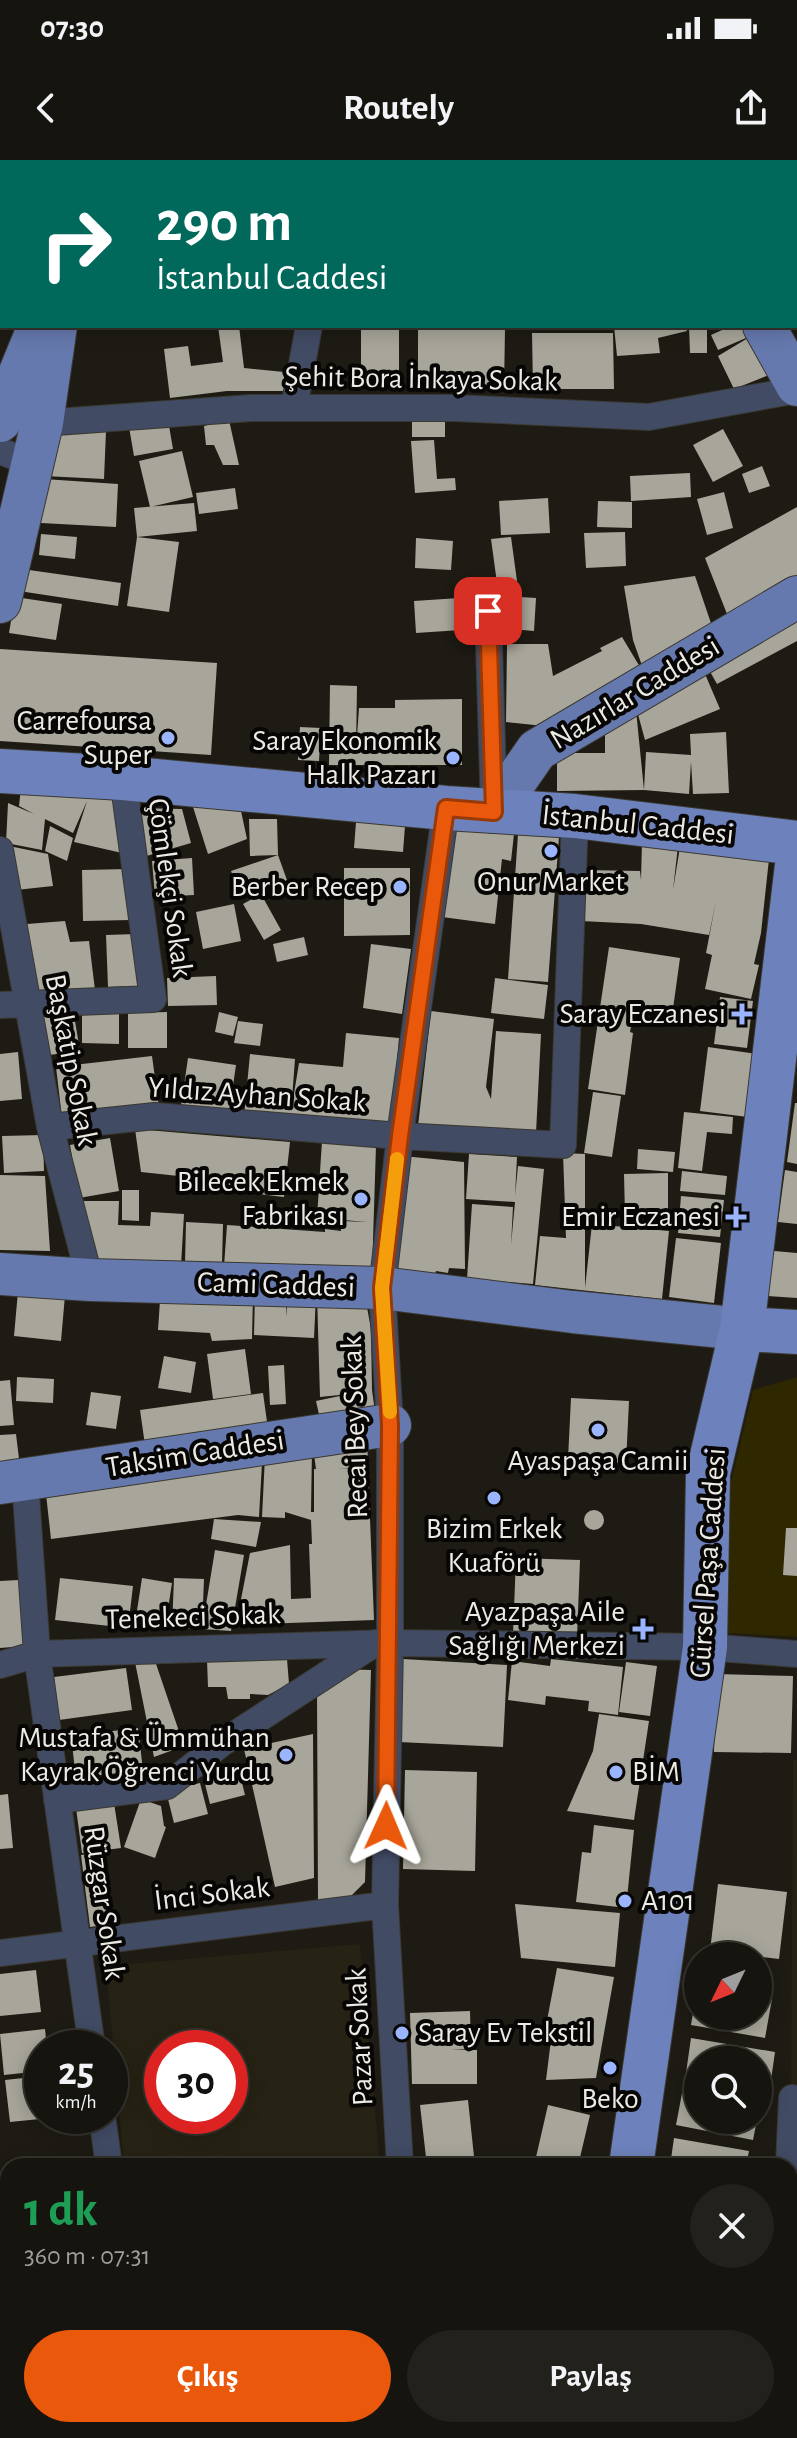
<!DOCTYPE html>
<html lang="tr">
<meta charset="utf-8">
<style>
body{margin:0;font-family:"Alegreya Sans",sans-serif;background:#23211c;color:#f1f3f6;height:100vh;display:flex;flex-direction:column;font-size:30px;white-space:nowrap}
*{box-sizing:border-box;margin:0}
p{font-size:26px;color:#9e9e9e}
.icon{flex:none;width:44px;height:44px;fill:none;stroke:currentColor;stroke-width:2;stroke-linecap:round;stroke-linejoin:round}
.map{position:relative;flex:1;overflow:hidden}
.drawer{position:absolute;left:0px;top:1998px;width:798px;height:280px;display:flex;flex-direction:column;background:#16140e;border-radius:24px 24px 0 0;box-shadow:0 4px 20px #0003,0 0 0 2px #35332e}
.drawer>*{flex:none}
.hud{position:absolute;left:0px;top:0px;width:798px;height:168px;box-shadow:0 4px 20px #0003,0 0 0 2px #35332e;background:#00695c;color:#fff;overflow:hidden}
.needle{width:52px;rotate:227deg}
.controls{position:absolute;left:684px;top:1782px;display:grid;gap:16px}
.controls a{display:grid;place-items:center;width:88px;height:88px;border-radius:50%;background:#16140e;box-shadow:0 4px 20px #0003,0 0 0 2px #35332e;font-size:40px}
.speed{position:absolute;left:24px;top:1870px;display:flex;gap:16px;font-size:40px;font-weight:700;text-align:center}
.speed>*{display:grid;place-content:center;width:104px;height:104px;border-radius:50%;background:#16140e;box-shadow:0 4px 20px #0003,0 0 0 2px #35332e;line-height:1}
.speed small{font-size:20px;font-weight:400}
.speed .limit{border:12px solid #d22;background:#fff;color:#111}
.pin{position:absolute;display:grid;place-items:center;width:68px;height:68px;color:#fff;margin:-34px;border-radius:16px;box-shadow:0 4px 12px #0006}
.me{position:absolute;width:88px;margin:-44px;rotate:1deg;stroke-linejoin:round;filter:drop-shadow(0 0 6px #0008)}
.turn{display:flex;align-items:center;gap:28px;height:168px;padding:0 24px;font-size:36px}
.turn .icon{width:104px;height:104px;stroke-width:2.5}
.turn b{display:block;font-size:56px;line-height:68px}
.round{display:grid;place-items:center;flex:none;width:84px;height:84px;border-radius:42px;background:#23211c}
.overview{display:flex;align-items:center;justify-content:space-between;height:136px;padding:0 24px}
h1{font-size:48px;font-weight:600;line-height:60px;color:#1e9e55}
.primary-button{display:flex;gap:16px;margin-top:auto;padding:16px 24px}
.primary-button a{flex:1;height:92px;border-radius:48px;background:#ea580c;color:#fff;font-size:32px;font-weight:600;line-height:92px;text-align:center}
.primary-button a+a{background:#23211c;color:#f1f3f6}
.status{display:flex;justify-content:space-between;align-items:center;height:56px;padding:0 40px;background:#16140e;direction:ltr}
.status svg{height:22px;fill:currentColor}
header{display:flex;justify-content:space-between;align-items:center;height:104px;padding:0 24px;background:#16140e;font-size:36px;font-weight:600}
.map>svg:first-child{display:block}
.built{fill:#262314;fill-rule:evenodd}
.green{fill:#2f2700}
.building{fill:#a8a69a}
.lines{fill:none;stroke-linecap:round;stroke-linejoin:round}
.minor-casing{stroke:#3a3830;stroke-width:28}
.primary-casing{stroke:#3a3830;stroke-width:44}
.trunk-casing{stroke:#3a3830;stroke-width:46}
.minor{stroke:#414b64;stroke-width:26}
.primary{stroke:#6679ae;stroke-width:42}
.trunk{stroke:#6d82bc;stroke-width:44}
.route-casing{stroke:#983908;stroke-width:20}
.route{stroke:#ea580c;stroke-width:14}
.slow{stroke:#f59e0b;stroke-width:14}
.poi-dot{fill:#9ab5fd;stroke:#070604;stroke-width:3}
.labels{text-anchor:middle;dominant-baseline:central;stroke-width:8;stroke-linejoin:round;paint-order:stroke}
.street-label{font-size:30px;fill:#eceae4;stroke:#070604}
.poi-label{font-size:30px;fill:#eceae4;stroke:#070604;text-anchor:end}
</style>
<div class="status"><b>07:30</b><svg viewBox="0 0 49 12"><path d="M0 12V9h3v3zM5 12V6h3v6zM10 12V3h3v9zM15 12V0h3v12zM26 1h20v11H26zM47 4h2v5h-2z"/></svg></div>
<header><svg class="icon" aria-label="back" viewBox="0 0 24 24"><path d="M15 5l-7 7 7 7"/></svg>Routely<svg class="icon" aria-label="share" viewBox="0 0 24 24"><path d="M12 15V3M7 8l5-5 5 5M5 13v7h14v-7"/></svg></header>
<div class="map">
<svg width="797" height="2278" viewBox="0 0 797 2278">
<rect width="100%" height="100%" fill="#1d1b13"/>
<path class="built" d="M793,1599l4,1v539h-7z
M360,1784l20,222h-256l-18,-200zM162,1888h68v68h-68z"/>
<path class="green" d="M797,1217v260l-70,-4 4,-151 22,-92z"/>
<path class="building" d="M218,166h21l5,42 40,4v19h-57l-57,7 -6,-49 24,-3 3,20 32,-4z
M361,166h38v58l-38,-1z
M614,166h71l2,5 -29,7 2,15 -43,3z
M689,166h18v27h-17z
M731,166h18l25,47 -40,16 -16,-33 35,-21 -35,15 -7,-15z
M418,167l87,1 -1,62 -86,-1z
M532,173h81l1,56h-81z
M168,260l5,29 -39,7 -5,-29z
M229,260l10,45h-16l-9,-20h-8l-2,-19z
M412,261h33v16h-33z
M723,269l20,37 -30,16 -20,-37z
M54,271h52l-2,48 -60,-3z
M434,280l3,39 18,-1 1,12 -41,3 -4,-52z
M182,291l11,46 -43,10 -11,-46z
M762,306l8,20 -21,7 -7,-19z
M690,313l1,24 -60,4 -1,-25z
M44,319l74,5 -2,43 -75,-4z
M235,328l3,21 -39,5 -3,-21z
M724,332l9,36 -26,7 -10,-36z
M548,338l2,35 -49,2 -2,-34z
M598,341l34,1v26l-35,-1z
M194,343l3,28 -60,6 -3,-29z
M797,347v70l-70,37 -22,-56z
M625,372l1,34 -40,2 -2,-35z
M41,374l36,3 -2,22 -36,-4z
M137,377l42,5 -10,70 -42,-6z
M511,377l6,44 -20,2 -6,-44z
M416,378l37,3 -2,29 -36,-2z
M22,409l99,14 -3,23 -99,-15z
M695,416l21,62 -70,39 -13,-37 -9,-54z
M503,436l33,2 -2,33 -33,-3z
M15,437l47,7 -6,36 -47,-7z
M459,438l2,32 -45,3 -2,-32z
M797,459v22l-80,43 -9,-16z
M622,477l24,40 -102,49 -38,-4 1,-78h41l5,32 49,-25 -2,-3z
M0,489l217,14 -6,92 -211,-14z
M705,514l15,35 -75,31 -9,-33z
M330,525l27,1 -1,64 3,-42h36v-8l67,-1v66h-133z
M636,550l8,80 -87,1v-38h48v-35z
M300,567l21,1 -2,33 -21,-1z
M726,572l3,61 -36,1 -2,-32 -2,32 -45,-4 2,-38 45,3 -1,-21z
M21,628l92,11 9,54 -48,-11 13,-41 -14,32 -28,-14 -3,31 -36,-7 2,-40 26,11 -15,-8z
M193,647l48,4 6,28 -39,15z
M131,648l51,1 9,34 -48,14z
M249,659h28l1,36 -28,1z
M356,662l49,4 -2,26 -49,-4z
M50,666l23,12 -6,23 -22,-10z
M452,667l62,7 -3,27 -9,-2 -7,65 -53,-7z
M518,674l41,3 -11,145 -40,-3z
M642,681l36,5 -5,44 7,-43 89,12 -8,74 -7,31 5,1 -8,34 -46,-10 7,-34 -6,-2 10,-52 -7,34 -68,-11 -60,-3 3,-51 56,1 1,9z
M9,686l39,8 5,32 -37,4z
M278,695l10,28 -47,16 -10,-28z
M192,698l2,37 -39,2 -3,-36z
M344,708h66v67l-66,1z
M129,709l2,51 -48,1 -1,-51z
M261,734l20,36 -17,10 -21,-36z
M234,744l7,37 -38,8 -7,-37z
M65,761l5,21 19,-1 6,49h-58l-10,-66z
M136,774l2,52 -30,1 -2,-52z
M304,777l4,18 -31,7 -4,-18z
M371,784l40,5 -9,65 -39,-6z
M609,787l71,11 -8,58 -38,-6 -4,22 3,1 -8,62 -37,-6z
M216,816l1,29 -49,1 -1,-28z
M495,818l53,7 -4,34 -53,-6z
M720,837l33,4 -6,47 -33,-4z
M82,848l37,1v35l-37,-1z
M73,849l7,42 -31,4 -7,-41z
M431,851l63,8 -8,68 5,12 5,-68 45,3 -5,99 -118,-7z
M167,852v36h-39v-35z
M219,852l19,5 -5,19 -18,-4z
M238,861l25,3 -3,22 -26,-3z
M346,873l53,5 -8,92 -147,-13 6,-63 45,5 -4,53 8,-49 44,4z
M708,887l49,7 -9,63 -48,-6z
M18,892l4,47 -22,2v-47z
M152,896l7,51 -97,11 -6,-51z
M188,898l48,7 -7,48 -48,-7z
M593,932l28,4 -9,61 -28,-4z
M795,943h2v61l-10,-2z
M684,952l49,5 -1,17 -25,-2 -5,39 -24,-3z
M135,969l155,13 -6,55 -88,-10 1,-9 -56,-6z
M43,975l1,36 -40,2 -2,-37z
M110,978l9,53 -40,7 -9,-53z
M322,981l54,4 -4,128 -148,-7 3,-41 98,7v-3l16,2v-10l27,1 -51,-4z
M638,989l37,3 -2,20 -36,-3z
M563,993l22,1v134l7,-64 77,7 -7,68 -127,-14 5,-49 26,2z
M469,994l48,3 -2,39 3,-30 26,3 -11,115 -66,-5 5,-75 41,3 -2,38 4,-43 -49,-3z
M403,996l61,6 1,107 -16,-1 -1,5 -12,-2 -2,6 -43,1z
M785,1010l12,2v52l-19,-2z
M682,1011l45,5 -2,19 -45,-4z
M668,1013v42h-43l-1,-41z
M0,1015l45,1 5,75 -50,-1z
M122,1030h17v31l-17,-1z
M681,1036l43,4 -4,37 -42,-4z
M78,1041h41l-1,24 32,1 1,-14 33,2 -3,52 -91,-7z
M186,1062l37,2 -1,40 -37,-1z
M676,1078l45,5 -7,60 -45,-6z
M763,1090l34,3v45l-30,-2z
M19,1120l47,4 -5,57 -47,-5z
M161,1126l92,7 -1,46 -40,2 -2,-8 -52,-3z
M364,1131l7,38 1,61 4,29 -54,9 -6,-27 38,-8 4,15 -2,-15h2l-38,4 -3,-103z
M288,1132l28,3 -2,43 -60,-3 1,-42 31,1v23z
M245,1189l6,45 -38,5 -6,-45z
M164,1196l32,6 -5,31 -33,-5z
M284,1205l2,39 -16,1 -2,-39z
M17,1217l37,2 -1,24 -37,-2z
M10,1220l4,45 -14,1v-45z
M91,1232l30,4 -5,33 -30,-4z
M263,1233l6,43 -123,16 -6,-42z
M571,1238l58,3 -3,62 -58,-4z
M367,1273l1,34 -30,2 30,-1 6,152 -138,5 14,-72 40,-8 1,54 20,-1 -2,-54h3l-1,-24 -26,-8v6l-23,-1 3,-61 47,-8 -1,64h3v-43h2l-4,-29z
M16,1274l4,33 -20,3v-35z
M262,1303l-3,54 -21,-2 -187,24 -5,-45z
M584 1360a10 10 0 1 1 20 0a10 10 0 1 1-20 0Z
M214,1359l47,3 -5,25 -45,-8z
M786,1368h11v48l-14,-1z
M215,1390l29,5 -13,76 -29,-2z
M516,1398l64,2 -3,77 -64,-3z
M60,1418l73,8 -5,42 -73,-8z
M142,1418l30,5 -6,39 -30,-5z
M174,1418l30,1 -2,50 -30,-1z
M19,1420l6,66 -25,2v-67z
M154,1498l30,88 -30,11 -19,-95z
M287,1499l2,25 -21,11 -18,-1v5h-22l-2,-12h-18l-1,-27z
M403,1499l104,6 -4,82 -104,-5z
M551,1499l72,8 -5,48 -30,-4 1,-10 -43,-5 -1,9 -37,-5 4,-39 38,5z
M626,1502l31,4 -7,50 -31,-4z
M126,1508l6,42 -73,10 -5,-43z
M336,1509l35,1 -6,212 -18,18h-29l-1,-210z
M716,1514l77,2 -2,77 -77,-1z
M599,1554l50,7 -15,99 -67,-9 26,-60z
M138,1568l5,42 -67,8 -5,-42z
M313,1574l1,144 -39,9 -31,-138z
M237,1603l8,32 -35,9 -8,-32z
M405,1610l72,2 -2,99 -72,-2z
M200,1623l8,31 -34,9 -8,-32z
M8,1634l5,54 -13,1v-54z
M141,1639l20,7 3,20 2,1 -11,31 -31,-11z
M114,1643l7,45 -39,5 -6,-45z
M594,1665l40,5 -8,78 -50,-6 6,-50 9,1z
M97,1693l5,37 6,-1 5,35 -23,3 -9,-72z
M718,1724l69,8 -8,67 -69,-8z
M515,1744l105,9 -5,54 -94,-9z
M557,1808l57,9 -18,101 -50,2 6,-48 -7,-1z
M36,1810l5,42 -41,4v-42z
M696,1835l2,21h60v-19l14,2 -7,39 -74,-13z
M470,1851l1,38 -20,1h26v34h-65l-2,-71z
M45,1869l2,19h-5v23l-38,4 -4,-41z
M691,1878l84,14 -5,35 -12,-2v-25h-60v15l-12,-2z
M42,1916v40l8,2 -40,4 -5,-42z
M683,1928l15,3v29h59l-4,20 -77,-15z
M468,1940l7,66h-48l-7,-61z
M548,1945l42,10 -12,51h-44z
M674,1978l75,13 -3,15h-76z
M204,2270l146,6v2h-145z
M646,2270h63l-2,8h-29z"/>
<g class="lines">
<defs>
<path id="minor" d="M269,0l1,2
M796,18h1
M0,95h2
M294,248l15,-82
M42,263l209,-15h204l194,9 148,-27
M0,291l32,12
M488,451l6,200
M0,690l50,277 40,153
M0,845l153,-6 -30,-221
M50,967l105,-11 245,20 163,9 12,-329
M25,1320l12,174 55,394
M0,1505l37,-11 353,-11 315,4 92,7
M57,1640l110,-14 55,-43 153,-100
M0,1793l385,-48
M102,1956l7,50
M400,2006l-15,-261 5,-262v-218l-8,-137 18,-152 46,-328
M789,2006l3,-68
M0,2200h8
M146,2270l1,8
M766,2278l1,-8"/>
<path id="primary" d="M671,0l1,2
M111,2l1,-2
M764,166l33,59
M0,261l39,-95
M0,442l42,-179 14,-97
M494,652l43,-62 260,-153
M0,1114l90,6 292,8 191,24 169,17
M0,1323l390,-58"/>
<path id="trunk" d="M0,611l123,7 323,30 129,8 222,27
M742,1169l55,3
M631,2006l74,-519 3,-174 34,-144 55,-464
M595,2278l1,-8"/>
</defs>
<use href="#minor" class="minor-casing"/>
<use href="#primary" class="primary-casing"/>
<use href="#trunk" class="trunk-casing"/>
<use href="#minor" class="minor"/>
<use href="#primary" class="primary"/>
<use href="#trunk" class="trunk"/>
</g>
<g class="lines">
<defs>
<path id="route" d="M386,1666l4,-401 -8,-137 18,-152 46,-328 48,4 -6,-201"/>
</defs>
<use href="#route" class="route-casing"/>
<use href="#route" class="route"/>
<path class="slow" d="M390,1252l-8,-124 15,-129"/>
</g>
<g class="poi-dot">
<circle cx="168" cy="578" r="8"/>
<circle cx="453" cy="598" r="8"/>
<circle cx="551" cy="691" r="8"/>
<circle cx="400" cy="727" r="8"/>
<path d="M738 842h8v8h8v8h-8v8h-8v-8h-8v-8h8z"/>
<circle cx="361" cy="1039" r="8"/>
<path d="M732 1045h8v8h8v8h-8v8h-8v-8h-8v-8h8z"/>
<circle cx="598" cy="1270" r="8"/>
<circle cx="494" cy="1338" r="8"/>
<path d="M639 1457h8v8h8v8h-8v8h-8v-8h-8v-8h8z"/>
<circle cx="286" cy="1595" r="8"/>
<circle cx="616" cy="1612" r="8"/>
<circle cx="625" cy="1741" r="8"/>
<circle cx="402" cy="1873" r="8"/>
<circle cx="610" cy="1908" r="8"/>
</g>
<g class="labels">
<g class="street-label">
<text transform="translate(421 219) rotate(1)">Şehit Bora İnkaya Sokak</text>
<text transform="translate(635 533) rotate(-31)">Nazırlar Caddesi</text>
<text transform="translate(638 665) rotate(6)">İstanbul Caddesi</text>
<text transform="translate(170 728) rotate(82)">Çömlekçi Sokak</text>
<text transform="translate(71 900) rotate(79)">Başkatip Sokak</text>
<text transform="translate(257 935) rotate(4)">Yıldız Ayhan Sokak</text>
<text transform="translate(276 1125) rotate(2)">Cami Caddesi</text>
<text transform="translate(355 1267) rotate(-92)">Recai Bey Sokak</text>
<text transform="translate(195 1294) rotate(-9)">Taksim Caddesi</text>
<text transform="translate(708 1403) rotate(-86)">Gürsel Paşa Caddesi</text>
<text transform="translate(193 1457) rotate(-2)">Tenekeci Sokak</text>
<text transform="translate(212 1734) rotate(-7)">İnci Sokak</text>
<text transform="translate(104 1743) rotate(82)">Rüzgar Sokak</text>
<text transform="translate(360 1877) rotate(-93)">Pazar Sokak</text>
</g>
<g class="poi-label">
<text x="152" y="561">Carrefoursa<tspan x="152" dy="34">Super</tspan></text>
<text x="437" y="581">Saray Ekonomik<tspan x="437" dy="34">Halk Pazarı</tspan></text>
<text x="551" y="722" text-anchor="middle">Onur Market</text>
<text x="384" y="727">Berber Recep</text>
<text x="726" y="854">Saray Eczanesi</text>
<text x="345" y="1022">Bilecek Ekmek<tspan x="345" dy="34">Fabrikası</tspan></text>
<text x="720" y="1057">Emir Eczanesi</text>
<text x="598" y="1301" text-anchor="middle">Ayaspaşa Camii</text>
<text x="494" y="1369" text-anchor="middle">Bizim Erkek<tspan x="494" dy="34">Kuaförü</tspan></text>
<text x="625" y="1452">Ayazpaşa Aile<tspan x="625" dy="34">Sağlığı Merkezi</tspan></text>
<text x="270" y="1578">Mustafa &amp; Ümmühan<tspan x="270" dy="34">Kayrak Öğrenci Yurdu</tspan></text>
<text x="632" y="1612" text-anchor="start">BİM</text>
<text x="641" y="1741" text-anchor="start">A101</text>
<text x="418" y="1873" text-anchor="start">Saray Ev Tekstil</text>
<text x="610" y="1939" text-anchor="middle">Beko</text>
</g>
</g>
</svg>
<div class="controls">
<a><svg class="needle" viewBox="-14 -14 28 28"><path d="M0-13l5 13h-10z" fill="#e53935"/><path d="M0 13l5-13h-10z" fill="#9e9e9e"/></svg></a>
<a><svg class="icon" aria-label="search" viewBox="0 0 24 24"><circle cx="10" cy="10" r="6"/><path d="M15 15l6 6"/></svg></a>
</div>
<div class="speed"><div>25<small>km/h</small></div><div class="limit">30</div></div>
<div class="pin" style="left:488px;top:451px;background:#d93025"><svg class="icon" aria-label="arrive" viewBox="0 0 24 24"><path d="M6 21V4h12l-3 4 3 4H6"/></svg></div>
<svg class="me" style="left:386px;top:1666px" viewBox="-20 -20 40 40"><path d="M0-17L14 15 0 8-14 15z" fill="#ea580c" stroke="#fff" stroke-width="4"/></svg>
<div class="hud">
<div class="turn"><svg class="icon" aria-label="right" viewBox="0 0 24 24"><path d="M7 20v-9h11M14 6l5 5-5 5"/></svg><div><b>290 m</b>İstanbul Caddesi</div></div>
</div>
<section class="drawer">
<div class="overview"><div><h1>1 dk</h1><p>360 m · 07:31</p></div><a class="round"><svg class="icon" aria-label="close" viewBox="0 0 24 24"><path d="M6 6l12 12M18 6L6 18"/></svg></a></div>
<div class="primary-button"><a>Çıkış</a><a>Paylaş</a></div>
</section>
</div>
